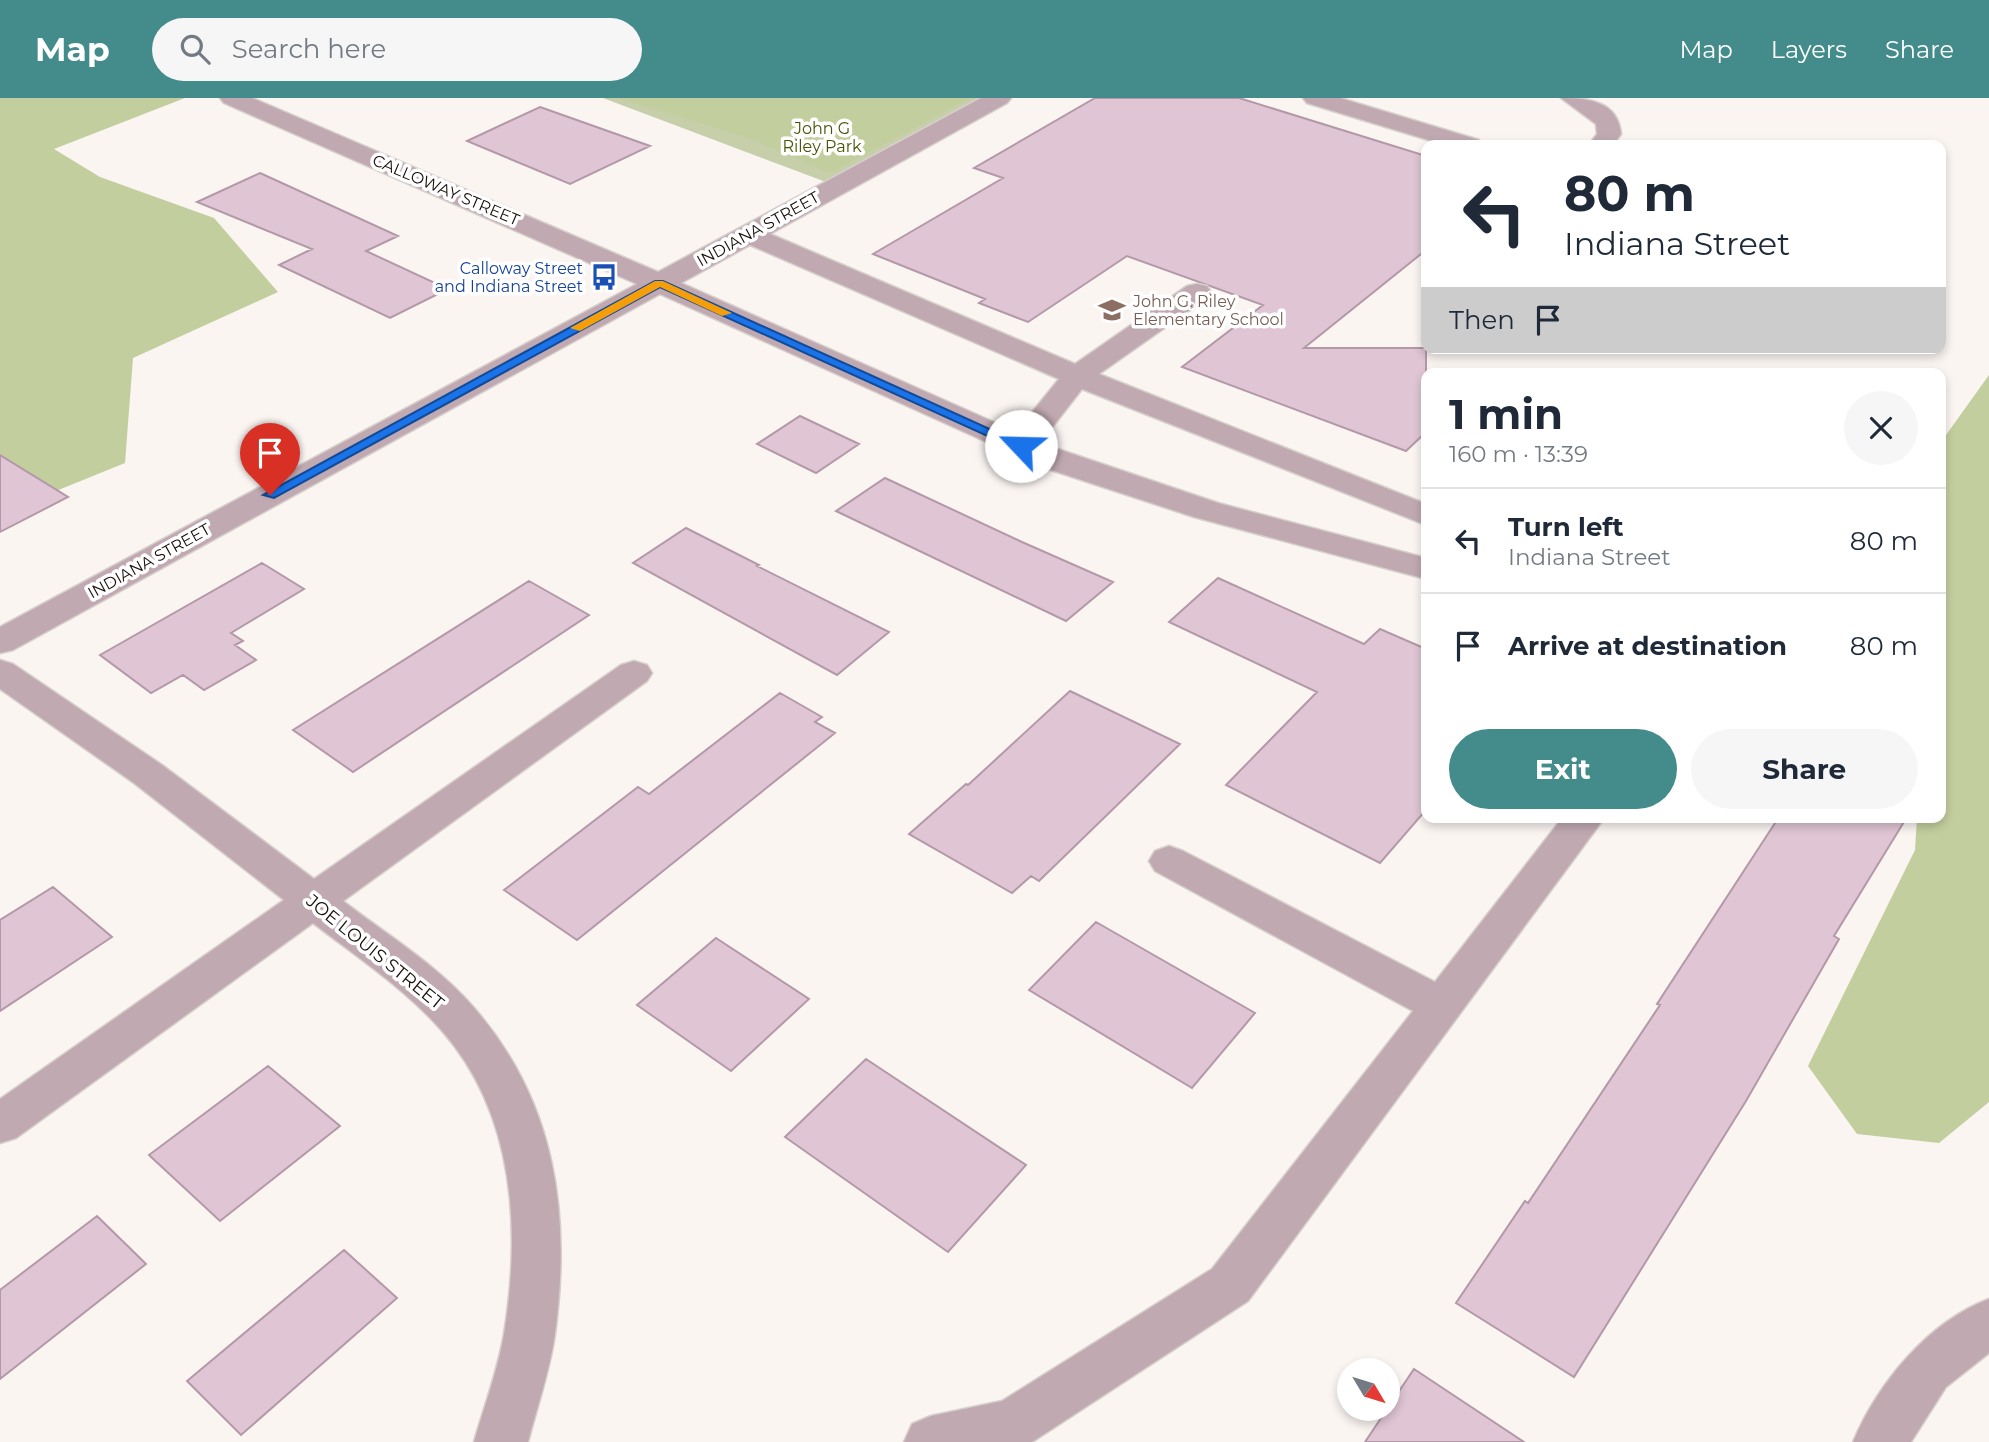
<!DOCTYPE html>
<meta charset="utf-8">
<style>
body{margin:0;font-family:Montserrat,sans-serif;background:#f6f6f7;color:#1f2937;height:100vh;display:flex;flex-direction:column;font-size:26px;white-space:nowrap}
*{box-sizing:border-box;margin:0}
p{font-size:23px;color:#747a83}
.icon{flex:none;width:38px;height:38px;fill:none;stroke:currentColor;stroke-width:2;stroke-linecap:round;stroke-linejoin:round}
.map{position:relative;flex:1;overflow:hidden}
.panel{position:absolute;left:1421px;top:270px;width:525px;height:455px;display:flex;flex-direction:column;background:#fff;border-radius:14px;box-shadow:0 4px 10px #0003}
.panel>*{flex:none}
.guide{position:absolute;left:1421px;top:42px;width:525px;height:214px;border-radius:14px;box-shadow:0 4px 10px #0003;background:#fff;color:#1f2937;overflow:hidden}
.needle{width:46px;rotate:128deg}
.fabs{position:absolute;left:1337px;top:1260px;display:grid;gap:14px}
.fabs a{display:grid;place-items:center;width:63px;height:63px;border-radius:50%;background:#fff;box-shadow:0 4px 10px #0003;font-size:35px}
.pin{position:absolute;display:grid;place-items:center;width:60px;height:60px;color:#fff;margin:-72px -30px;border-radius:50% 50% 50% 0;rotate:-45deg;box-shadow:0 0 7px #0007}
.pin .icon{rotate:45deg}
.me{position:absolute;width:77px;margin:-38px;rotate:294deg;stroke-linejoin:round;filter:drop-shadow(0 0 5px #0008)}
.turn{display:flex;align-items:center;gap:24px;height:147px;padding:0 28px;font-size:32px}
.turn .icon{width:91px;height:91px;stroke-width:2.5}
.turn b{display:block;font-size:49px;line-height:60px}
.then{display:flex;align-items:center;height:66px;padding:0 28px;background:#0003;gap:14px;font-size:26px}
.round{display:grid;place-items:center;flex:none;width:74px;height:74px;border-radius:37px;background:#f6f6f7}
.summary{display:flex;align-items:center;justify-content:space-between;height:119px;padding:0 28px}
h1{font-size:42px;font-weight:700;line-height:52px}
.cta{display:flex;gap:14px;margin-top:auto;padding:14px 28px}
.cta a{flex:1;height:80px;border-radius:42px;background:#448c8b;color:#fff;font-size:28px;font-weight:700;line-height:80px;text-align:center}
.cta a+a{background:#f6f6f7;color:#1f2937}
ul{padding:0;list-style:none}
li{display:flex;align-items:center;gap:21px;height:105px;padding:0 28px;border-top:2px solid #e0e1e3}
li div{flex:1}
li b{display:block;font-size:26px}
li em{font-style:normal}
header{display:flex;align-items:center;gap:42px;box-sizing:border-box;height:98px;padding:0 35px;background:#448c8b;color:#fff}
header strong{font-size:33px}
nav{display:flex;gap:38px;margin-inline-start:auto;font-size:24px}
.search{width:490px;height:63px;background:#f6f6f7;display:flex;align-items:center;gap:18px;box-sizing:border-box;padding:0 24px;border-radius:38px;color:#747a83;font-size:26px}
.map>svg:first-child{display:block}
.green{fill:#c6cfa9}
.forest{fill:#c3ce9e}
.building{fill:#e0c5d5;stroke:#b399a8;stroke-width:2}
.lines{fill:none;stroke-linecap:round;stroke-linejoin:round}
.minor-casing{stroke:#d6d0cd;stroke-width:3}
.minor{fill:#c1a9b2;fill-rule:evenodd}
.route{fill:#1a73e8;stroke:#114b97;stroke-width:2}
.slow{fill:#f59e0b}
.labels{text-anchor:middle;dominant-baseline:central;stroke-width:7;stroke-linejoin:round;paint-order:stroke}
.far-park-label{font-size:16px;fill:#485405;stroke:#fff}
.far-street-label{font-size:16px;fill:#160d08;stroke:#fff}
.far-transit-label{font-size:16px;fill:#164399;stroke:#fff;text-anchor:end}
.far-education-label{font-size:16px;fill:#785e54;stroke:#fff;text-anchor:start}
.street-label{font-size:18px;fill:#160d08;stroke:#fff}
</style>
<header>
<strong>Map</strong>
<div class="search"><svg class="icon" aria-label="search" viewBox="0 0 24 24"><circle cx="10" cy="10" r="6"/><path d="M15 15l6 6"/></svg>Search here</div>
<nav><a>Map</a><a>Layers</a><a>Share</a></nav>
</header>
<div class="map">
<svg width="1989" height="1344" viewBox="0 0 1989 1344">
<rect width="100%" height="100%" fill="#fbf5f2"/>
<path class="green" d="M603,0h383l-160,84z"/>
<path class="forest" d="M0,0h185l-131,51 46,28 114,41 64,74 -145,66 -8,105 -74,30 -51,-38z
M618,0h352l-140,75 -79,-34z
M1989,277v727l-50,41 -82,-9 -49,-68 107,-216 2,-33h24v-375z"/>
<path class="building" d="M1095,0h144l187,58v94l-122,98h122v84l-20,19 -224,-84 81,-62 -136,-49 -99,66 -49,-19 6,-4 -112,-45 130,-76 -29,-10z
M540,9l110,39 -80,38 -103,-43z
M260,75l138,63 -32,15 82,38 -58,29 -111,-53 33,-16 -115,-47z
M800,318l59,28 -43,29 -59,-29z
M0,357l68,42 -68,35z
M885,380l137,64 91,40 -47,39 -230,-110z
M686,430l73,37 -2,1 132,66 -52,43 -204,-112z
M262,465l42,26 -73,44 12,8 -8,4 21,15 -52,30 -21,-15 -32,18 -51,-38z
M1218,480l146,66 16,-15 46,20v161l-46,53 -154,-78 91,-93 -148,-70z
M529,483l60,34 -236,157 -60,-42z
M1070,593l110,53 -141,137 -8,-5 -19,17 -103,-59 57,-50 2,1z
M780,595l42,24 -7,5 20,11 -258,207 -73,-50 134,-103 11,7z
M1779,719h128l-73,119 5,3 -93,162 -172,276 -118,-74 69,-102 3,2 132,-198 -3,-1z
M53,789l59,50 -112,74v-91z
M1096,824l159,91 -63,75 -163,-98z
M716,840l93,61 -78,72 -94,-66z
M866,961l160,106 -78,87 -163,-115z
M268,968l72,60 -120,95 -71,-66z
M97,1118l49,48 -146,115v-89z
M344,1152l53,48 -156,137 -54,-54z
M1414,1271l110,73h-159z"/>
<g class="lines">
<defs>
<path id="minor" d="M220,0h32l406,174 323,-174h30l-4,5 -237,131 305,130 112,-78 10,-2 10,2 4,6 -4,6 -108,76 327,130v21l-344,-136 -42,54 178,60 208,55v21l-232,-62 -152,-50 -382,-173 -647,356 -13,3v-26l637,-343 -413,-181zM750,147l309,134 -43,53 -335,-149z
M1303,0h37l139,42 3,5h-37l-138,-42z
M1561,0c27,0 57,3 60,36l-8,11h-24l8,-11 -1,-10z
M0,562l13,4 149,101 152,114 307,-214 13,-4 13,4 5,8 -5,8 -304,220c44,34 96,65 132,108 81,94 96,205 80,325 -5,36 -18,73 -27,108h-54c10,-35 24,-72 30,-108 17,-104 11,-219 -61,-302 -36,-42 -86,-75 -130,-109l-297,215 -16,5v-44l284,-199 -150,-117 -134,-94z
M1563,719h42l-357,484 -216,141h-128l8,-18 19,-8 71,-15 210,-132 201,-258 -258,-140 -6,-10 6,-10 14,-5 14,5 252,131z
M1989,1201v54l-43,34 -35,55h-58c25,-59 75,-120 136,-143z"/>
</defs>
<use href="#minor" class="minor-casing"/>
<use href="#minor" class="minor"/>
</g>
<path class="route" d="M655,183h8l364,165 -11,3 -356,-162 -386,211 -11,-3z"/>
<path class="slow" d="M655,183h8l69,32 -10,3 -62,-29 -80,44 -10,-3z"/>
<defs>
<symbol id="bus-bare" viewBox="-9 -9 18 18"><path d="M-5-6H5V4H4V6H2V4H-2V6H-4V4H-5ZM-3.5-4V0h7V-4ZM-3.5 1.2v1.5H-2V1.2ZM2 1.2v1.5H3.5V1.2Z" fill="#1a4fb4" stroke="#fff" stroke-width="2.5" paint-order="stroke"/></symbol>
<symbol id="school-bare" viewBox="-9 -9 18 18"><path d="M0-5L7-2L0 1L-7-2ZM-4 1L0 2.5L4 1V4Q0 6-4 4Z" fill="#8d6e63" stroke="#fff" stroke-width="2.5" paint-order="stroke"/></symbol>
</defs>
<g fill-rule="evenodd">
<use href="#bus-bare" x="585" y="160" width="38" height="38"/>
<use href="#school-bare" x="1093" y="193" width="38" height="38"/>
</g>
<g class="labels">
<g class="far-park-label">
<text x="822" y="30">John G<tspan x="822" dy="18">Riley Park</tspan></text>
</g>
<g class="far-street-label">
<text transform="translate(446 92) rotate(23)">CALLOWAY STREET</text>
<text transform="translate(758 131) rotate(-29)">INDIANA STREET</text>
<text transform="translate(149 463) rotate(-29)">INDIANA STREET</text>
</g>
<g class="far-transit-label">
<text x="583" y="170">Calloway Street<tspan x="583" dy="18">and Indiana Street</tspan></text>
</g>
<g class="far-education-label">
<text x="1133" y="203">John G. Riley<tspan x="1133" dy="18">Elementary School</tspan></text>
</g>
<g class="street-label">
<text transform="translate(375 854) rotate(39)">JOE LOUIS STREET</text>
</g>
</g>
</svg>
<div class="fabs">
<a><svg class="needle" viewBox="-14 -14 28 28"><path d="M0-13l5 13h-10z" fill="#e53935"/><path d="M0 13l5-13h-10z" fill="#747a83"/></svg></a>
</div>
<div class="pin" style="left:270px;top:397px;background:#d93025"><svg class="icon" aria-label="arrive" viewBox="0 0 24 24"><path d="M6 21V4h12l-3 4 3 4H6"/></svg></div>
<svg class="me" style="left:1021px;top:348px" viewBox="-20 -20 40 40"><circle r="19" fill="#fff"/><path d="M0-13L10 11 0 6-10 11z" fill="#1a73e8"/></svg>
<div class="guide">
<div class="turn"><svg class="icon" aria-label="left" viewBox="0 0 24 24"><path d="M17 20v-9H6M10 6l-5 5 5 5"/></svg><div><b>80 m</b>Indiana Street</div></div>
<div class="then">Then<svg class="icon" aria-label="arrive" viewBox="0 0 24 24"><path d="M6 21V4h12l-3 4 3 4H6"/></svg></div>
</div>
<section class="panel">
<div class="summary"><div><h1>1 min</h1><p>160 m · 13:39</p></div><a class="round"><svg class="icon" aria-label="close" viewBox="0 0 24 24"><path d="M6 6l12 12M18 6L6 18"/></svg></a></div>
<ul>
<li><svg class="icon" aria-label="left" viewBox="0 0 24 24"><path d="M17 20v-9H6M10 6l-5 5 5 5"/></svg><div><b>Turn left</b><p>Indiana Street</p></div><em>80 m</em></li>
<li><svg class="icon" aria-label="arrive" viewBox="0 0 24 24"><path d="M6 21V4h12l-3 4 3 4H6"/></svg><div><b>Arrive at destination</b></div><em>80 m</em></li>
</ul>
<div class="cta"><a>Exit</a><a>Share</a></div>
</section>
</div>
